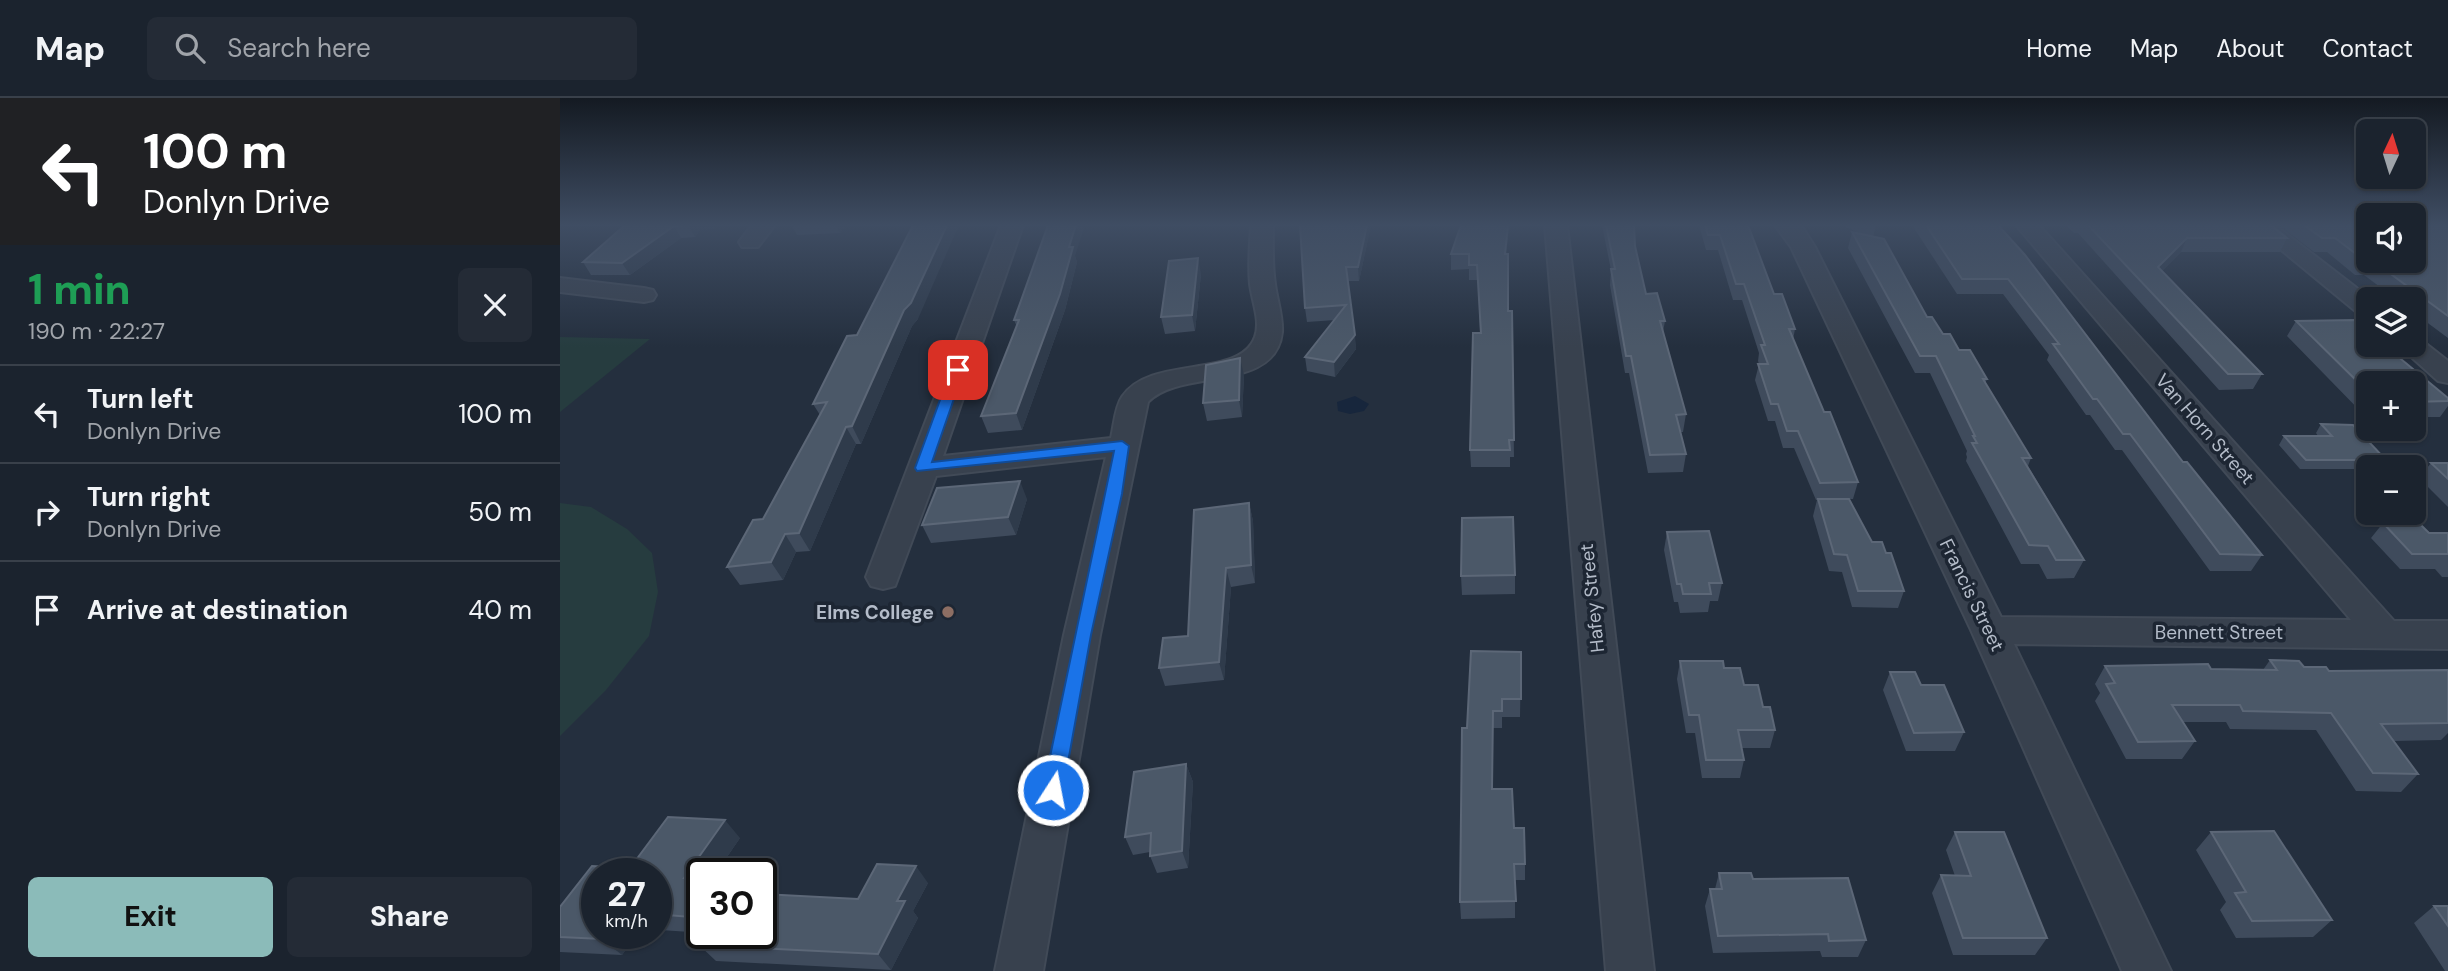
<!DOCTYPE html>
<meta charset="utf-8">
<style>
body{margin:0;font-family:"DM Sans",sans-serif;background:#242b36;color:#f1f3f6;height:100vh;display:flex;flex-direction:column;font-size:26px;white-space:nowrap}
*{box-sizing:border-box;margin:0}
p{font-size:23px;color:#a0a4aa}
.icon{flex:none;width:38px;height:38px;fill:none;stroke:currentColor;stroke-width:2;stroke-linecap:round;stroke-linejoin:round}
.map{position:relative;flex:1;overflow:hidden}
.side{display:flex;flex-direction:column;background:#1b232e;width:560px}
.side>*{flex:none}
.guide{background:#202124;color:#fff;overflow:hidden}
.needle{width:46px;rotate:4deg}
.fabs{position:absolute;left:1796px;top:21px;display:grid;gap:14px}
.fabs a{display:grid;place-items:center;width:70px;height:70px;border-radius:10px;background:#1b232e;box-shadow:0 2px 5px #0004,0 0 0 2px #39404a;font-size:35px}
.speed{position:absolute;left:21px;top:760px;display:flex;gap:14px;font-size:35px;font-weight:700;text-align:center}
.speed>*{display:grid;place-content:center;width:91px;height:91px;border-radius:50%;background:#1b232e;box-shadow:0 2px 5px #0004,0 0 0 2px #39404a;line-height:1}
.speed small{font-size:18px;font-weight:400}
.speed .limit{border:4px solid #111;border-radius:10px;background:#fff;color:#111}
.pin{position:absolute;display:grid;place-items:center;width:60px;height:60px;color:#fff;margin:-30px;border-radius:14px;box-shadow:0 4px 10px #0006}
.me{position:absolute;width:77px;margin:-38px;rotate:11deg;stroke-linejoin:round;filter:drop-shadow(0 0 5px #0008)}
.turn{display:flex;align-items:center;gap:24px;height:147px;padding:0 28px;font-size:32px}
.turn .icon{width:91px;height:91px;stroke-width:2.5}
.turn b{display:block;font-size:49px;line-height:60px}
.round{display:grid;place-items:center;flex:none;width:74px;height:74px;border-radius:10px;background:#242b36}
.summary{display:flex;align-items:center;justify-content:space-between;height:119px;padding:0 28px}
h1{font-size:42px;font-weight:800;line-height:52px;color:#1e9e55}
.primary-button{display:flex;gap:14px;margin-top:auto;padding:14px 28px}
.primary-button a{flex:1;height:80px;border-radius:10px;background:#8bbbb9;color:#111;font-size:28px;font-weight:800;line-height:80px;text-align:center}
.primary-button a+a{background:#242b36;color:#f1f3f6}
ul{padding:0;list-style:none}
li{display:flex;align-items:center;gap:21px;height:98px;padding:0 28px;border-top:2px solid #39404a}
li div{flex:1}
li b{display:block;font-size:26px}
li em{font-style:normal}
header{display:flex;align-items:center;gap:42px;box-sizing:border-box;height:98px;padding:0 35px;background:#1b232e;border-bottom:2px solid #39404a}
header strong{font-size:33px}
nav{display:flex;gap:38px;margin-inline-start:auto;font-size:24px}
.search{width:490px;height:63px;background:#242b36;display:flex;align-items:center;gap:18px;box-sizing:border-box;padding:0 24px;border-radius:10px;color:#a0a4aa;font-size:26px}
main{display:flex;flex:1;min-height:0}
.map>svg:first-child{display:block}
.green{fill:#263c3f}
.water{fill:#17263c}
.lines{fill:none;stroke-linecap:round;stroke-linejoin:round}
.minor-casing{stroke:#414a57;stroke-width:4}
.minor{fill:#38414e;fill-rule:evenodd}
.wall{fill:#3f4b5c;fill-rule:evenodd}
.shaded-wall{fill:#2f3b4b}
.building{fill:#4b5868;stroke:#5c6777;stroke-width:2}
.route{fill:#1a73e8;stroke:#114b97;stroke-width:2}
.education-dot{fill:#8d6e63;stroke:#1d2633;stroke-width:2.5}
.labels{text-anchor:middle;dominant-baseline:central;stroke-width:7;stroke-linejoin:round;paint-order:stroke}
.street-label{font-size:19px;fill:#b4bcc9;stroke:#1d2633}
.poi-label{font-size:19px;font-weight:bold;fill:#b4bcc9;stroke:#1d2633;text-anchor:end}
</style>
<header>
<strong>Map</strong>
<div class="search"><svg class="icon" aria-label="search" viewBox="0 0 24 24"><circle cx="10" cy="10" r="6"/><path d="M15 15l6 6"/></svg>Search here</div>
<nav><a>Home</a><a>Map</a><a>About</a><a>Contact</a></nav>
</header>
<main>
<section class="side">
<div class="guide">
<div class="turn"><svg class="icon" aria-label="left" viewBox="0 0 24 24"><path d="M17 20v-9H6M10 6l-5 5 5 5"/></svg><div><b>100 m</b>Donlyn Drive</div></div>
</div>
<div class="summary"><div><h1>1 min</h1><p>190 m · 22:27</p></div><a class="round"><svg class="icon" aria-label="close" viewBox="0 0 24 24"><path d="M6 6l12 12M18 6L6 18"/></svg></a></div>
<ul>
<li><svg class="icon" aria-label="left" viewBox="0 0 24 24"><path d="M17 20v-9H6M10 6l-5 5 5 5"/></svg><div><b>Turn left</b><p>Donlyn Drive</p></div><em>100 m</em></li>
<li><svg class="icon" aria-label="right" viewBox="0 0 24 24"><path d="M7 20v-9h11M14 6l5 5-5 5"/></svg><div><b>Turn right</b><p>Donlyn Drive</p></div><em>50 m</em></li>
<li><svg class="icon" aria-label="arrive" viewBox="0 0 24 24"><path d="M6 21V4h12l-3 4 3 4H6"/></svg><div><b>Arrive at destination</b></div><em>40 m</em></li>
</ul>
<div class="primary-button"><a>Exit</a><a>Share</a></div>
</section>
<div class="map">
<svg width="1888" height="873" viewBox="0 0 1888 873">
<rect width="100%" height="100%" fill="#242f3e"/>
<path class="green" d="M0,239l90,2 -90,73z
M0,405l31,4 36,22 25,24 6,39 -9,44 -43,54 -46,46z"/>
<path class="water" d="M795,298l14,8 -5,7 -14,3 -12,-3 -1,-9z"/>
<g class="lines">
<defs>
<path id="minor" d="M192,127h23l-17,22h-16l-3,-5z
M441,127h22l-80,231 168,-18c3,-13 4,-31 11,-41 29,-43 117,-17 133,-60 6,-16 -3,-36 -5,-53 -2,-20 0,-40 1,-59h22c0,20 -1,40 2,59 2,16 8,32 7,48 -6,61 -102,36 -134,70l-48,233 -57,336h-48l69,-336 42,-178 -170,19 -41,110 -12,3 -12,-3 -5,-9z
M985,127h22l87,746h-48z
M1215,127h26l14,22 186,370 350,3 -335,-395h23l355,396h54v28l-434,-5 157,327h-49l-151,-341 -180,-383z
M1691,127h24l96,74h-3v18l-9,-3z
M0,180l84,10 9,2 3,5 -3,5 -9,2 -84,-10z
M1853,240l7,1 28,22v22l-10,-2 -40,-36h15z"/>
</defs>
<use href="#minor" class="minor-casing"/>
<use href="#minor" class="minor"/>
</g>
<path class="wall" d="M65,127h91l-3,4 -13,1 -5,7 -14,1 -51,37h-39l-8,-13z
M232,127h54l-6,8 -43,2z
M811,127l-12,56h-11l8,68 -21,28 -28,-6 -2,-14 30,-37 -28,2 -2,-14z
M949,127l-3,29 2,57h4l2,146h-4v10h-39l-1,-17 10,-117 -2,-53h-9v-11l-18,1v-16z
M1042,127h32l1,21 11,48 19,27 -2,11 23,82 -3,18h-3l6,22 -3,18 -35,1 -19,-100h-4l-15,-88 1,-15z
M1139,127h49l26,69 21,35 -2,11 31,72 34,70 -5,17h-4l23,43 14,11 18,38 -6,17 -46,-1 -10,-35 -13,-1 -16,-55 4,-16h-1l-22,-52h-11l-8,-27h-7l-13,-41 4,-16 -1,-3 1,-8 -17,-53h-9l-15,-50h-12z
M1282,127h34l-3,12 54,80 60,62 -2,5 46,74 -3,8 56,94 -10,18 -27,1 -8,-15h-18l-55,-103 1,-4 -1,-3 1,-3 -37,-78h-15l-67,-125 4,-16 9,2z
M1352,127h86l185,237 79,93 -11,16h-41l-88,-121h-7l-25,-35h-4l-39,-55 2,-5 -46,-61h-46z
M1506,127h205l16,13 -7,14h-99l-19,19 100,103 -9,15 -34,1 -141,-157h-4z
M1719,127h169v113l-35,-26v-13h-17l-32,-24h-9l-28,-23h-13z
M515,158l2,6 -12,48 -43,120 -34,3 -7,-17 36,-89 -3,-7z
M641,176l-6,57 -30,3 -4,-17z
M358,221l-6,7 -51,118h-5l-46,107 -14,1 -13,28 -43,5 -13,-18 36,-48 57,-104 -7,-11 44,-69z
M1736,223l152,77v8l-8,11h-27v-34h-45l-1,35 -80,-82z
M684,277l-2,42 -35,4 -4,-18z
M1761,326l65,36 -5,7h-13v2h-68l-21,-24 5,-9h34l-2,-3z
M1871,365h17v44l-29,-29z
M467,401l-11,36 -85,8 -9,-18z
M689,405l4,18 2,62 -24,4 -7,93 -59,6 -6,-18 29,-32z
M1823,425l46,10h19v44h-6l-7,-8h-35l-29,-31z
M1107,434l55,51 -4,18h-8l-2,11 -28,1 -2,-11h-4l-10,-52z
M955,477v19l-53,1 -1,-19z
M961,554l-1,65h-18v11h-9v61l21,39 11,36v16h-10v38l-54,1 -1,-17 7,-174z
M1710,562l59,11 119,-1v63l-7,7 -47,1 24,33 -17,18 -45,-1 -40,-61 -86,-1 -4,-7h-43l12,19 -13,18h-56l-31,-58 5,-8 -5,-9 10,-18 158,4z
M1120,563l44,7 20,17 19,22 12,23 -5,18h-28l2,12 -4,18h-38l-7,-45h-9l-9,-54z
M1330,574l31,13 43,47 -9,19h-49l-23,-61z
M626,666l7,18 -5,86 -31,5 -7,-17v-4l-17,3 -8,-18z
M1395,734l92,106 -12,17h-82l-21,-62 9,-18 14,1 -9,-26z
M1651,734l121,88 -19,17 -77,1 -16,-28 6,-8 -30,-52z
M180,740l-24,35h-14v60h59l97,-34 70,-16 -15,28 5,7 -27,52 -175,-9 -17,-16 7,-12 -46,-3 -6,8 -19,-1 -13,18 -62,-3v-45l70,-39zM96,775v60h-59z
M1159,775l34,6 113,61 -8,17h-36l-2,-6 -107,2 -8,-47 5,-17h5z
M1874,808h14v65h-3l-31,-48z"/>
<path class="shaded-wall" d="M128,127h28l-3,4 -13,1 -5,7z
M276,127h10l-6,8z
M387,127h12l-41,94 -6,7 -51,118 -9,-18 52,-116z
M516,127h9l-10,31 2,6 -12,48 -43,120 -6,-17z
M807,127h4l-12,56 -1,-14z
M948,127h1l-4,45v-16z
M114,128l7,12 -51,37 -8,-12z
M1627,140l-6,14 -30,30 7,-15z
M638,160l3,16 -6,57 -3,-16z
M795,237l1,14 -21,28 -1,-15z
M680,260l4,17 -2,42 -3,-17z
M286,329l10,17 -46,107 -11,-18z
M460,383l7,18 -11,36 -8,-18z
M689,405l4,18 2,62 -4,-18z
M225,436l11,18 -13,28 -12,-18z
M666,470l5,19 -7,93 -5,-18z
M626,666l7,18 -5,86 -6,-17z
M165,722l15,18 -24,35h-14v21l-18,-16z
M356,768l12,17 -15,28 5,7 -27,52 -13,-16 19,-53z
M96,829l4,3 -6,8 -7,-5h9z
M47,835h23l5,4 -13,18 -20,-16z"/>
<path class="building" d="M65,127h62l-13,1 -52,37 -39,-1z
M353,127h34l-36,78 -7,7 -52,116 -6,1 -47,106 -14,1 -14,28 -44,5 26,-47 10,-1 30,-55 34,-62 -14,2 34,-68 10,-1z
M488,127h28l-7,22h4l-13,47 -44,119 -35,3 38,-96h-5z
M740,127h67l-9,42h-12l9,68 -21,27 -29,-5 41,-52 -41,3z
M901,127h47l-3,29h3v57h4l2,129h-5l1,10h-40l3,-117h8l-4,-68h-8v-11h-18z
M1046,127h28l1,21 11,48 11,-1 8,28h-5l26,93 -10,1 10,39 -36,1 -19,-99h-5l-15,-87h4z
M1145,127h43l26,69h8l13,35h-6l35,83h6l28,70 -38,1 -22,-52h-11l-9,-27h-7l-13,-40h10l-7,-19h4l-21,-61h-8l-16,-49h-12z
M1366,127h72l27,30 158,207h4l75,93 -42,-1 -90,-120h-7l-26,-35h-4l-40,-55h6l-51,-65h-46z
M1528,127h183l16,13h-100l-29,29 104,107h-34z
M1744,127h64v35h-4l-29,-22h-13z
M1853,127h35v91l-75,-55h40z
M1292,134l32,7 43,78h5l11,17h7l9,16h11l17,29h-4l48,79h-9l62,102h-28l-8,-14 -19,-1 -57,-102h5l-4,-7h2l-39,-80h-16z
M638,160l-6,57 -31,2 8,-56z
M1795,222l13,11v14h16l64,53v3l-35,1v-19h-45v9l-72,-71z
M680,260l-1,42 -36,3 3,-38z
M1761,326l32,1 33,35h-80l-22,-24h48z
M1871,365h17v16z
M460,383l-12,36 -86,8 15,-37z
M1258,401h31l23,43h10l4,11h5l13,38h-46l-11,-36 -13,-1z
M689,405l2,62 -25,3 -7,94 -60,6 4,-30 25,-2 6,-126z
M953,419l2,58 -54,1 1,-58z
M1823,425h36l10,10h19v21h-36z
M1149,433l13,52h-13l2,11h-28l-2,-10h-4l-10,-52z
M911,553l50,1v47h-19v12h-9l-1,78h20l2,39h10l1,36h-11l2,37 -56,1 2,-174h5z
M1710,562l29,1 5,6h22l3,4 119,-1v53l-67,1 37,50 -45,-1 -42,-60 -88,-2 -3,-6h-68l23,36 -57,1 -32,-58 9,-1 -10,-17 103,-2 3,5 66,1z
M1120,563h43l1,7h16l4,17h14l5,22h7l5,23h-37l6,30h-38l-7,-45h-10z
M1330,574h25l6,13h23l20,47 -50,1z
M626,666l-4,87 -32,5 1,-23 -26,4 9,-65z
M108,719l57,3 -41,58 18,1v39l-46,-4v-41h-59v60h10l-5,6 -42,-2v-30l32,-41 38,2z
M1714,733l58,89 -80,1 -17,-28 11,-1 -35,-60z
M1395,734h49l43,106h-84l-22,-63 30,1z
M317,766l39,2 -19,35h8l-27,53 -179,-9 8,-12h54v-39l97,5z
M1159,775h32l2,6 95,-1 18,62 -37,1 -1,-7 -110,2 -8,-47h12z
M1874,808h14v20z"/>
<linearGradient id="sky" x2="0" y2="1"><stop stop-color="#141a22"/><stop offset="0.51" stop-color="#3f4d63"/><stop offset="1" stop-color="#3f4d63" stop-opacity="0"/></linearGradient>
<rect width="1888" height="249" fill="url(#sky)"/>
<path class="route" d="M398,268l6,4 -32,92 190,-21 7,5 -7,48 -31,141 -28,155 -3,6 -7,3 -7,-3 -3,-6 71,-339 -197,20 -2,-3 36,-98z"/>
<circle class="education-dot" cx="388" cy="514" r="7"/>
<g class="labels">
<g class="street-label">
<text transform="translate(1645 331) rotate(49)">Van Horn Street</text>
<text transform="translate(1412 497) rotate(64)">Francis Street</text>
<text transform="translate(1032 500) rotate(-96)">Hafey Street</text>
<text x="1659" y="534">Bennett Street</text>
</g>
<g class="poi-label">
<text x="374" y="514">Elms College</text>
</g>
</g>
</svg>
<div class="fabs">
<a><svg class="needle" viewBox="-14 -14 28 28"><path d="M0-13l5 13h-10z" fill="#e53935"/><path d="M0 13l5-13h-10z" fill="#a0a4aa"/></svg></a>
<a><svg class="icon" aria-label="sound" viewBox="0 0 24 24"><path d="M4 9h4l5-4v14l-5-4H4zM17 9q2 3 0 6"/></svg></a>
<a><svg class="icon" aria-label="layers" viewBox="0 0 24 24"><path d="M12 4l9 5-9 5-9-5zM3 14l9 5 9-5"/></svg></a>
<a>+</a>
<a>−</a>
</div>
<div class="speed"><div>27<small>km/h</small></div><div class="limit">30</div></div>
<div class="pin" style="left:398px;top:272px;background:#d93025"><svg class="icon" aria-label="arrive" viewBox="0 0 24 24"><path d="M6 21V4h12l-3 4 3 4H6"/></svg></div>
<svg class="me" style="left:493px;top:692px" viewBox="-20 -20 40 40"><circle r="17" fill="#1a73e8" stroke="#fff" stroke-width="3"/><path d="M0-11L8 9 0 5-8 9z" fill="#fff"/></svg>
</div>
</main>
